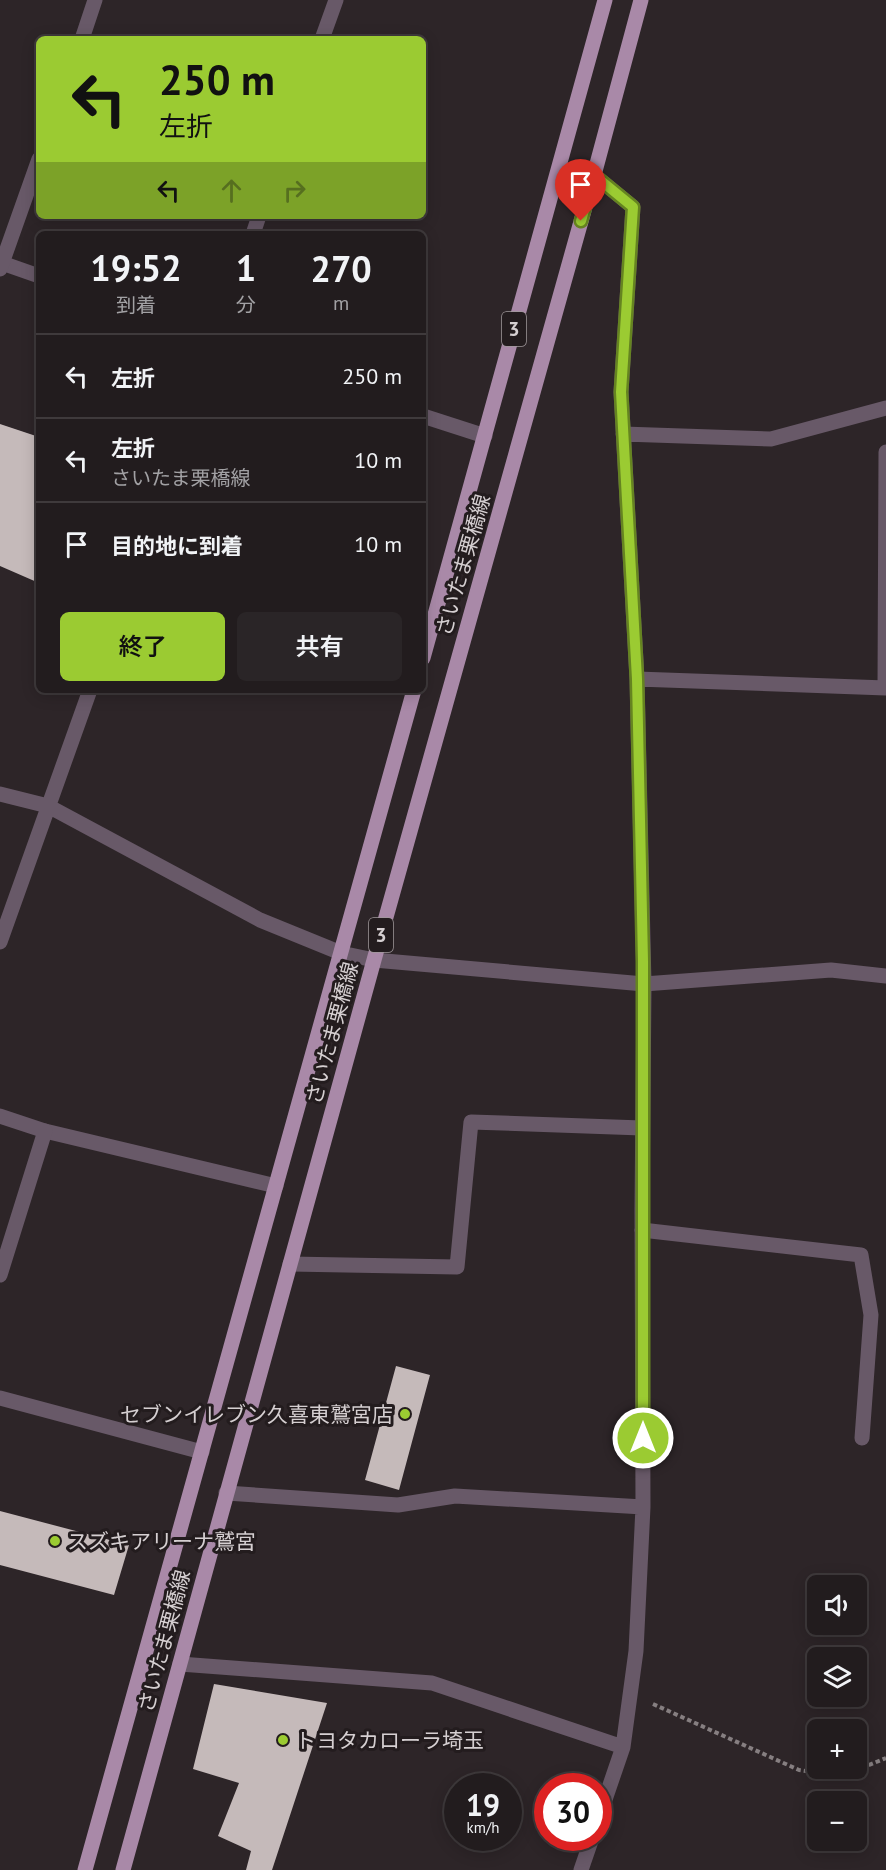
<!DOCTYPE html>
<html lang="ja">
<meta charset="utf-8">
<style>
body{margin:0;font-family:"PT Sans","Noto Sans JP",sans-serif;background:#2a2527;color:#f1f3f6;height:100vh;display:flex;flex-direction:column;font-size:22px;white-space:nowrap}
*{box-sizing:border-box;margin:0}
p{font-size:20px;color:#a2a1a4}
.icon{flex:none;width:33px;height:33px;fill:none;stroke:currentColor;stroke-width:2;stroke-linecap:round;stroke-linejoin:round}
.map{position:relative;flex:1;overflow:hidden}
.sheet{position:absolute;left:36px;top:231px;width:390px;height:462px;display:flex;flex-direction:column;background:#221c1e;border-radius:9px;box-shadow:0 3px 15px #0003,0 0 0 2px #3f3a3c}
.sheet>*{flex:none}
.banner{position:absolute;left:36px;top:36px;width:390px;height:183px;border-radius:9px;box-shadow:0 3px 15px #0003,0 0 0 2px #3f3a3c;background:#9bcb32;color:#111;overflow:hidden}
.buttons{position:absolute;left:807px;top:1575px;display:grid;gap:12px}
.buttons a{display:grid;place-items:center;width:60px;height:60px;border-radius:9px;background:#221c1e;box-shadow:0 3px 15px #0003,0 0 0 2px #3f3a3c;font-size:30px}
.speed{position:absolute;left:444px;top:1773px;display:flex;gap:12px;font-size:30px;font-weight:700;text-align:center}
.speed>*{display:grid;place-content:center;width:78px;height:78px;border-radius:50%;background:#221c1e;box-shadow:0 3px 15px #0003,0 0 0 2px #3f3a3c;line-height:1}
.speed small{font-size:15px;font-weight:400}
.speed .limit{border:9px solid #d22;background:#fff;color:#111}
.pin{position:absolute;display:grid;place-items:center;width:51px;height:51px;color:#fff;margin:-62px -26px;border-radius:50% 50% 50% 0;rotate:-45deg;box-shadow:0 0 6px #0007}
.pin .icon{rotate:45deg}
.me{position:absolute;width:66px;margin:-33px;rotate:0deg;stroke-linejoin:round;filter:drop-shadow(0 0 4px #0008)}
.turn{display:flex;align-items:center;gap:21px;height:126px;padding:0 24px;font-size:27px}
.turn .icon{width:78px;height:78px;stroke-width:2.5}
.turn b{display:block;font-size:42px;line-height:51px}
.lanes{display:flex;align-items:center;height:57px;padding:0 24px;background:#0003;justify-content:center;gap:30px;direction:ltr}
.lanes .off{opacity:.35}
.eta{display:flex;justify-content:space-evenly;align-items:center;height:102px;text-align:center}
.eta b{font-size:36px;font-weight:600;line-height:42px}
.button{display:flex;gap:12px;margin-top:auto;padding:12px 24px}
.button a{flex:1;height:69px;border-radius:9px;background:#9bcb32;color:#111;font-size:24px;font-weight:600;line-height:69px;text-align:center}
.button a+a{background:#2a2527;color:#f1f3f6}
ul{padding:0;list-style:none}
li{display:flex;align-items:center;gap:18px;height:84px;padding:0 24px;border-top:2px solid #3f3a3c}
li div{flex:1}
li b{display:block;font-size:22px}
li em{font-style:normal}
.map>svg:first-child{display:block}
.building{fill:#c5baba}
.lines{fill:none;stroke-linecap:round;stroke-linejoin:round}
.path{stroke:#867f81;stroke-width:4;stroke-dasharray:4.5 3;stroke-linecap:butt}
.service{stroke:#685968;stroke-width:15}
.minor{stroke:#685968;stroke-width:15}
.tertiary{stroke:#685968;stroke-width:15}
.primary{stroke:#a989a8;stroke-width:15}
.route-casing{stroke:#658420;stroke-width:15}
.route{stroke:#9bcb32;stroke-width:10}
.poi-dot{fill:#9bcb32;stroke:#231c1e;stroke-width:2}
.labels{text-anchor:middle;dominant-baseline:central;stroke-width:6;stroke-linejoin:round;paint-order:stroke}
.shield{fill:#231c1e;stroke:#a0999b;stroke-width:1.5}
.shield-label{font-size:20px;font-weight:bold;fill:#d5cfd1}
.street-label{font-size:21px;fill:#d5cfd1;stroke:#231c1e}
.poi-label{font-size:21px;fill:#d5cfd1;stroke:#231c1e;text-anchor:start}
</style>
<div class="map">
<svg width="886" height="1870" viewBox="0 0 886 1870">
<rect width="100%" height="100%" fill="#2d2528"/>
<path class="building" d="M0,424l39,13v146l-39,-17z
M396,1366l34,9 -31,115 -34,-10z
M0,1511l129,34 -15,50 -114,-30z
M214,1684l113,19 -55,167h-26l5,-19 -33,-15 21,-53 -46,-14z"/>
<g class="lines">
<path class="path" d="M653,1704l146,66 43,6 44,-18"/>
<path class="service" d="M45,1131l231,55
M642,1230l219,25 10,60 -9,123
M290,1264l167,3 14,-145 171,6"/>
<path class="minor" d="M322,39l14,-39
M594,175l39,32 -12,185 16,287 7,305 -2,225 1,298 -7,144 -13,96 -25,73
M253,234l6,-18
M2,263l37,13
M423,416l62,20
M623,434l148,5 115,-31
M637,679l249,9
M885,688l1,-236
M0,794l48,12 212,114 81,33 33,7 270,24 187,-14 55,6
M0,942l90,-252
M0,1116l45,15 -45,144
M0,1398l202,54
M226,1493l172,12 57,-9 188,11
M180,1664l252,19 191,64
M581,1870l11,-32"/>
<path class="tertiary" d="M82,39l13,-39
M0,269l39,-110"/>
<path class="primary" d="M423,658l182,-658
M85,1870l329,-1180
M123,1870l251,-910 220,-785 47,-175"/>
</g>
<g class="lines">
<defs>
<path id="route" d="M581,221l13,-46 39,32 -12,185 16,287 6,282v477"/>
</defs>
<use href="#route" class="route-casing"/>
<use href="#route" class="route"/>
</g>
<g class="poi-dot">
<circle cx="405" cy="1414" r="6"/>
<circle cx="55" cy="1541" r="6"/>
<circle cx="283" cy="1740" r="6"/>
</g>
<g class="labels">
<g class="shield">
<rect x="502" y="312" width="24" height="34" rx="4.5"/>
<rect x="369" y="918" width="24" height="34" rx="4.5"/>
</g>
<g class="shield-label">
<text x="514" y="329">3</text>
<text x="381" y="935">3</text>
</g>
<g class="street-label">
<text transform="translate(463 565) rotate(-74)">さいたま栗橋線</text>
<text transform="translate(332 1033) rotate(-75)">さいたま栗橋線</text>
<text transform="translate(164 1641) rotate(-75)">さいたま栗橋線</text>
</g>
<g class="poi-label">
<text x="393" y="1414" text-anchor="end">セブンイレブン久喜東鷲宮店</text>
<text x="67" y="1541">スズキアリーナ鷲宮</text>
<text x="295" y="1740">トヨタカローラ埼玉</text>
</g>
</g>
</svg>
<div class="buttons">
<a><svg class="icon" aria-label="sound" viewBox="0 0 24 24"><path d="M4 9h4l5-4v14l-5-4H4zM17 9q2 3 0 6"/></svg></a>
<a><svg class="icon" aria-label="layers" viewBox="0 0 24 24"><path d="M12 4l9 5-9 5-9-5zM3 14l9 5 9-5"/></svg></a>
<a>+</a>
<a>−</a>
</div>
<div class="speed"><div>19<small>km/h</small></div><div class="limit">30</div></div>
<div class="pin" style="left:581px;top:221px;background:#d93025"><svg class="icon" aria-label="arrive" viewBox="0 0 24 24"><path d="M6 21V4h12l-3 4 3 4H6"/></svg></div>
<svg class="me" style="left:643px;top:1438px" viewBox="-20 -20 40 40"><circle r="17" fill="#9bcb32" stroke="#fff" stroke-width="3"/><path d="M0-11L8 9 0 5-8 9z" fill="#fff"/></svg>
<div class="banner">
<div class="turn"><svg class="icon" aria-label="left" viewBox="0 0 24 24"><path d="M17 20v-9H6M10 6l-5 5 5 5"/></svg><div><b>250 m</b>左折</div></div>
<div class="lanes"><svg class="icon" aria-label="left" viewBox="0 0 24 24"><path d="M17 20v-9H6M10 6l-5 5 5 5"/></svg><svg class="icon off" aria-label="ahead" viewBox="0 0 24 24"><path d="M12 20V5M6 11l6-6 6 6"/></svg><svg class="icon off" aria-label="right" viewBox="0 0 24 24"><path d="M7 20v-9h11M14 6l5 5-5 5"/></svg></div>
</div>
<section class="sheet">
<div class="eta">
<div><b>19:52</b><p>到着</p></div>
<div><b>1</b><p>分</p></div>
<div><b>270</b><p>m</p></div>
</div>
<ul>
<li><svg class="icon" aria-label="left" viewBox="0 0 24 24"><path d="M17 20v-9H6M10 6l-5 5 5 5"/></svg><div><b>左折</b></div><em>250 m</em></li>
<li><svg class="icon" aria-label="left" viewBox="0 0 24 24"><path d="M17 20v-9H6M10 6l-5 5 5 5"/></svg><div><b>左折</b><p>さいたま栗橋線</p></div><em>10 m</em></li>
<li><svg class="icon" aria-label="arrive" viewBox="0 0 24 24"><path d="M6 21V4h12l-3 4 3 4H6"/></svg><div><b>目的地に到着</b></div><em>10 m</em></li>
</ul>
<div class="button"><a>終了</a><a>共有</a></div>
</section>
</div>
